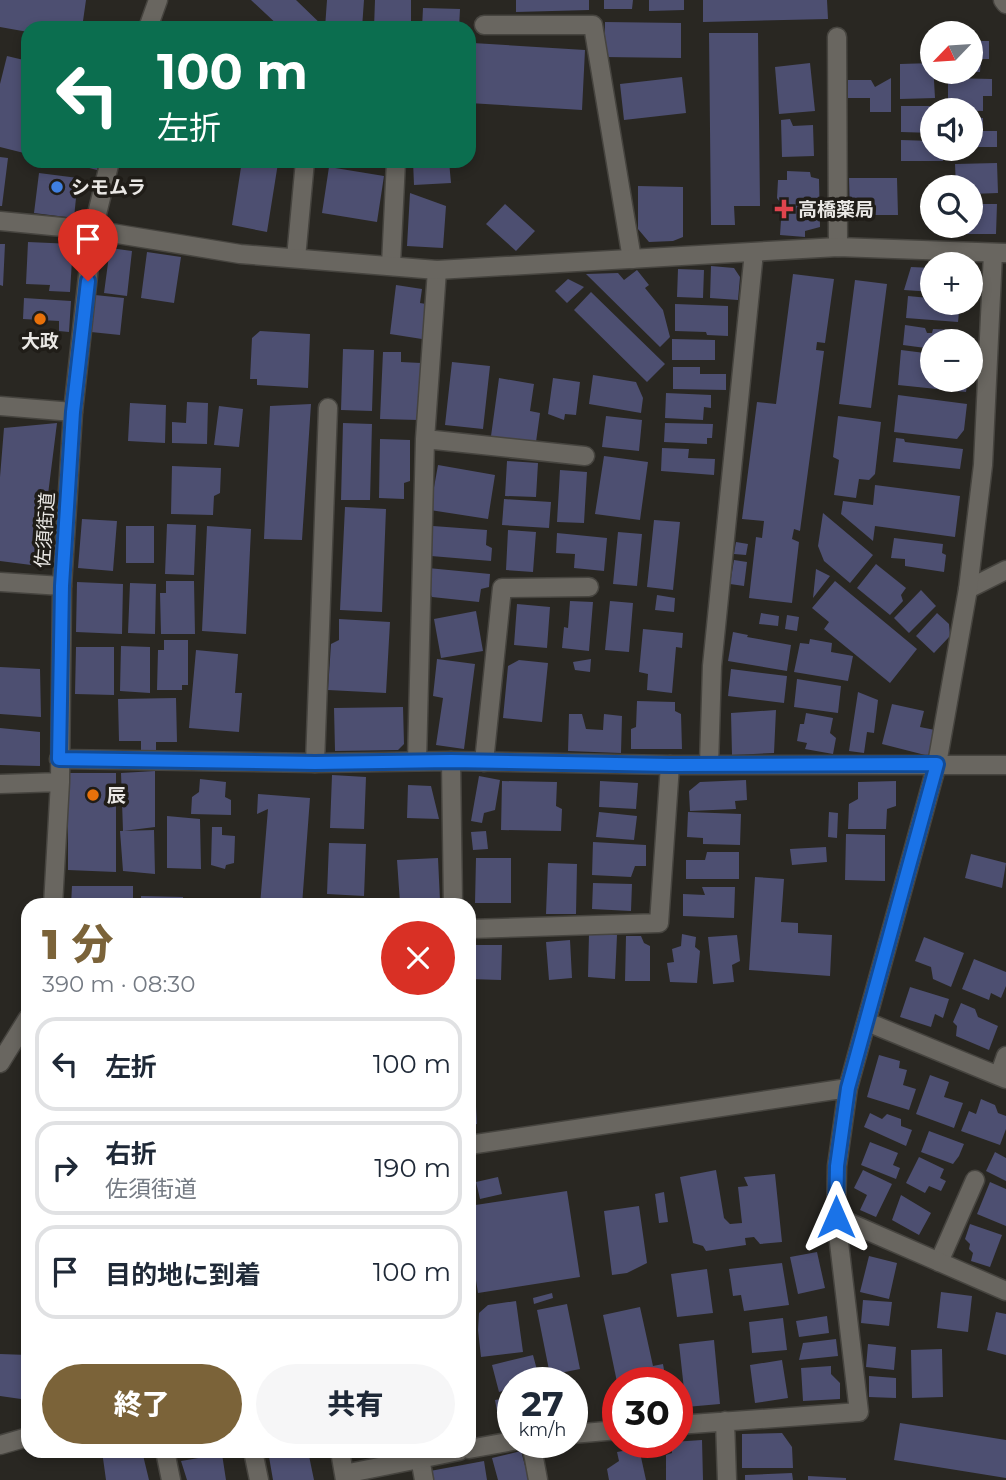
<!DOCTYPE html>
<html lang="ja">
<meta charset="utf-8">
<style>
body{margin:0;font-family:Montserrat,"Noto Sans JP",sans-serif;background:#f6f6f7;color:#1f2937;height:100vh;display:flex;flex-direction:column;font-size:26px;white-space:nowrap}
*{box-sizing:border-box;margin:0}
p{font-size:23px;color:#747a83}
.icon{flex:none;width:38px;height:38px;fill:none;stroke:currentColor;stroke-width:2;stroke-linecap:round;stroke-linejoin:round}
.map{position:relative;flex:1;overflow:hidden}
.drawer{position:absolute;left:21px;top:898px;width:455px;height:560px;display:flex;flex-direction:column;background:#fff;border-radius:21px;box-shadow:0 4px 10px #0003}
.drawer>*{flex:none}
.hud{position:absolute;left:21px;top:21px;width:455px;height:147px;border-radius:21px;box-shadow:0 4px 10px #0003;background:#0b6e4f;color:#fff;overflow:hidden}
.needle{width:46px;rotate:245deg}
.buttons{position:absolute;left:920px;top:21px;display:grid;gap:14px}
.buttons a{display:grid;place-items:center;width:63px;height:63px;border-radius:50%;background:#fff;box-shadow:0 4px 10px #0003;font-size:35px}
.speed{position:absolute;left:497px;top:1367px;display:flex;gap:14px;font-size:35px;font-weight:700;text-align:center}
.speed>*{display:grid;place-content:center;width:91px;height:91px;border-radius:50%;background:#fff;box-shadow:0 4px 10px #0003;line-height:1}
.speed small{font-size:18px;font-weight:400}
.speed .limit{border:10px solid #d22;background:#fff;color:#111}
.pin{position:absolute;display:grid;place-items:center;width:60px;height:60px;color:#fff;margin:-72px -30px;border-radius:50% 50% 50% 0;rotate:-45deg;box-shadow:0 0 7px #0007}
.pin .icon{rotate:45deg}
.me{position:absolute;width:77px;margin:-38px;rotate:0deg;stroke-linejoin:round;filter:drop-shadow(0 0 5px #0008)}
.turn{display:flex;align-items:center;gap:24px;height:147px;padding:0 21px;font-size:32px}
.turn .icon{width:91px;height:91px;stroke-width:2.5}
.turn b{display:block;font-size:49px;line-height:60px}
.round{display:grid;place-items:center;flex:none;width:74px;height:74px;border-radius:37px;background:#f6f6f7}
.headline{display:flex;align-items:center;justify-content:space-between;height:119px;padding:0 21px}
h1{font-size:42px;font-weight:800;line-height:52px;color:#7b6339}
.primary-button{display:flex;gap:14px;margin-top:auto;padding:14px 21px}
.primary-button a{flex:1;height:80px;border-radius:42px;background:#7b6339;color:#fff;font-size:28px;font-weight:800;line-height:80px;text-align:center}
.primary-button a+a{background:#f6f6f7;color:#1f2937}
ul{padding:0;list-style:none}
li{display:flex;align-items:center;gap:21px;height:94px;margin:0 14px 10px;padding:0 7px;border:4px solid #e0e1e3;border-radius:21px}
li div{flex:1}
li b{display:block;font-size:26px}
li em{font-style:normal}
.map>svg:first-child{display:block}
.building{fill:#4d4f71}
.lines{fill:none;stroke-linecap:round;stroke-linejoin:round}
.lane-casing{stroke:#46443f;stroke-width:21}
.street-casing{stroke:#46443f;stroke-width:21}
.lane{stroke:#696660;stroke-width:18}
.street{stroke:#696660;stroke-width:18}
.route-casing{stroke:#114b97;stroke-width:18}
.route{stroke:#1a73e8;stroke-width:12}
.shop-dot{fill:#3f7fe0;stroke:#201d18;stroke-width:2.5}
.health-dot{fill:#e0444e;stroke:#201d18;stroke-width:2.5}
.food-dot{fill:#e8710a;stroke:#201d18;stroke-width:2.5}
.labels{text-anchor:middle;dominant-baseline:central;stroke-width:7;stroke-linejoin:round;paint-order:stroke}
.poi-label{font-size:19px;font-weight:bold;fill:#eae8e5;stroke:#201d18;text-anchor:start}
.street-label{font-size:19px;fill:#eae8e5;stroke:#201d18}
</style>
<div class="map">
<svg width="1006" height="1480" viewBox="0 0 1006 1480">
<rect width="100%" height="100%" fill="#292722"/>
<path class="building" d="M0,0h86l-4,28h-54v4l-28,-5z
M251,0h45l29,28h-44z
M327,0h37l-2,28h-37z
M375,0h36v28h-37z
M516,0h73v10l-73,2z
M604,0h29l-1,9h-28z
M649,0h35v10l-35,1z
M703,0h124l1,19 -125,3z
M423,8l37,1 -1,19h-37z
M605,22l76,1v35l-77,-1z
M709,33h49l2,173h-26l1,19h-24z
M971,41h18v18h-8l-1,13h-9z
M473,43l112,7 -3,60 -113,-7z
M7,56l21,5v93l-28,-7v-63z
M810,63l5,48 -36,3 -4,-47z
M933,63l2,35 -35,1v-35z
M682,77l4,36 -62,7 -4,-36z
M891,78v34h-21v-14h-22v-18h23l4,7z
M948,78l44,1v17h-9v15l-35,-1z
M901,106h39v4h-7v23l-32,-1z
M971,118h12v13h14v16h-26z
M790,119l3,7 20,-1 1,31 -32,1 -1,-37z
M901,140l32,1v8h8l2,12h-42z
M0,157l8,1 -6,48h-2z
M62,161h37l-2,9z
M242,161l36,2 -11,69 -35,-7z
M413,161h36l2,22 -37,2z
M997,163l1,30 -27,1v-7h-15l-1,-23z
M329,167l55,9 -7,46 -55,-9z
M787,171l23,1 1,5 8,2 1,48 -15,4v6l-25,-2 2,-30 -5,-7 1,-18h9z
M39,173l39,5 -4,40 -40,-5z
M849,178h48l1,37h-48z
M638,186l45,1v50l-10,4 -24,1 -11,-13z
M410,193l36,13 -3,42 -36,-2z
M505,204l30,27 -19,20 -30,-27z
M971,204h26l-1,30h-39v-8h14z
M28,242l45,2 -3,48 -21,-1 1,-6 -24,-1z
M0,244h5l-2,42 -3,-1z
M110,248l22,3 -5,45 -23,-3z
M147,252l34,5 -7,46 -33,-5z
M711,266l23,2 6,9 -2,23 -28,-2z
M911,267l22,1v24l-29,-2z
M678,269l26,1 -1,28 -26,-1z
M637,270l12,15 -4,3 18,22 7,27 -10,10 -74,-73 32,-1 6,7z
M793,274l41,5 -9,64 -8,-1 -1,8 8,1 -24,180 -6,-2 -2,10 7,3 -7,61 -43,-5 7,-61 6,1 2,-17 -22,-2 15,-117 19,2z
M971,276h6l-1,19h-5z
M568,279l16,8 -17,16 -12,-12z
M855,280l32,4 -16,124 -32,-4z
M396,285l26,4 -2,14 6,1 -4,35 -32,-5z
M591,292l74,72 -18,18 -73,-72z
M95,295l29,3 -4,37 -29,-3z
M908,296l21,2 -1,6 32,-1 -2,19 -52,-4z
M24,298l47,3 -2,31 -10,-1v-10l-36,-2z
M675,304l53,2v30l-21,-1 -1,-3 -31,-1z
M905,325l20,3 2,5h5l1,-4 20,1 1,4 13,2 -1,5h-33v8l-30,-4z
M260,331l50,3 -2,54 -51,-3v-6h-7l2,-41z
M672,339l43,1v20h-43z
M343,349l31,1 -2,61 -31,-1z
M901,350l32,4v26h35l-2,12 -68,-7z
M383,352h18v10l20,1 -3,57 -38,-1z
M452,362l38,4 -7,63 -38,-4z
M673,367h27v7h26v16l-53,-1z
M593,375l43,7 7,16 -2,15 -52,-9z
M499,378l35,6 -4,27 10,2 -4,29 -45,-6z
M553,378l27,4 -4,33 -11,-1 -1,6 -16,-6z
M666,393l45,2v13l-7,-1 -1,13 -38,-2z
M898,395l69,9 -3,26 -7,9 -63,-7z
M187,402l21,1 -1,41 -35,-1v-21l14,1z
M130,403l36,2 -1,38 -37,-2z
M311,404l-9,136 -38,-1 6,-133z
M219,406l24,3 -4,38 -25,-2z
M606,416l36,4 -3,31 -37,-4z
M838,416l43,6 -6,52 -6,6 -10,-1 -3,19 -22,-3 5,-35 -6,-3z
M57,423l-18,143 -39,-5v-84l4,-49z
M343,423l29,1 -2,76h-29z
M665,423l48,1 -1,14h-5v6l-43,-2z
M896,438l8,1 1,3 58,7 -3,20 -67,-7z
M380,439l30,1v41l-6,2v16l-25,-1z
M662,448l27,1 -1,9 27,1 -1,16 -53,-4z
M604,456l44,6 -8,58 -45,-6z
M507,461l31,2 -2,34 -31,-1z
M438,465l57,10 -7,44 -58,-9z
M172,466l49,2 -1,25 -6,3 -1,19 -42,-1z
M560,470l27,2 -3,51 -27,-1z
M875,485l85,11 -5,41 -80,-11 -2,15 -32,-27 2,-13 30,4z
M504,499l47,3 -2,26 -47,-3z
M345,507l41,2 -4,103 -42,-2z
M823,513l50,42 -23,28 -26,-22 -6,-15z
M82,519l35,2 -4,50 -35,-3z
M654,520l26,2 -7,68 -26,-3z
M167,524l29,1 -2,50 -29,-1z
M126,526h28v37h-28z
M207,526l44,3 -5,105 -44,-3z
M433,526l54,4 -1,15 6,3 -1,13 -60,-5z
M508,530l28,2 -3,40 -27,-2z
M618,532l24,2 -5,52 -24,-2z
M557,533l50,5 -3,33 -30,-3 1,-14 -19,-1z
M894,538l49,6 -1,9 4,2 -2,17 -39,-6v-7l-14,-1z
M736,542l12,2 -2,11 -12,-1z
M734,560l13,2 -3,24 -14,-2z
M876,564l30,24 -5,7 2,6 -13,14 -33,-27z
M428,568l62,6 -1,13 -8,2 -2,13 -47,-5 -5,-10z
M816,569l14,7 -17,22z
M166,581h28l1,53h-34l-1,-41h6z
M835,581l82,68 -27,34 -66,-54 5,-7 -17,-14z
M77,582l46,2 -1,50 -46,-2z
M130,583l26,1 -1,50 -27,-1z
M921,590l15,16 -27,27 -15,-15z
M657,595l18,3 -1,14 -19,-2z
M570,601l23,1 -4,49 -27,-3 2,-21 4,1z
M610,601l23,2 -4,49 -24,-2z
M517,604l33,3 -3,41 -33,-3z
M476,611l7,40 -42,7 -7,-39z
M761,613l18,3 -1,10 -19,-2z
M937,613l12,11 1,12 -16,17 -18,-17z
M787,615l12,2 -2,14 -12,-2z
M339,619l51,3 -4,71 -58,-3 3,-46 8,-4z
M643,629l40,4 -1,15 -6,-1 -4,46 -25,-3 1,-16 -9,-2z
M733,632l15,3 -1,2 44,8 -4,26 -59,-10z
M810,639l22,4 -1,9 22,4 -5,25 -54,-9 6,-29 9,1z
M164,640h24v45h-6v5h-25l1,-40h6z
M121,646l29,1v46l-30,-2z
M76,647h38v48l-39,-1z
M196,650l42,4 -3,39h7l-3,39 -50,-4z
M437,659l38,5 -11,85 -28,-4 7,-47 -10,-2z
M591,659l-1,13 -15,-2 -2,-8z
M519,660l29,3 -6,59 -39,-4 5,-52z
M0,667l40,2 1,48 -41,-3z
M731,669l56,7 -3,27 -56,-7z
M797,679l44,7 -3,27 -44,-6z
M858,692l20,8 -4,33 -7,-1 -3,21 -15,-2z
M176,698l1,44h-21v9h-15v-10h-22l-1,-42z
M637,701l38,1v9l6,3 1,35h-51v-20l5,-2z
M892,704l32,7 -4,16 15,3 -6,26 -47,-12z
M403,707l1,37 -6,6 -63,1 -1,-43z
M776,710l-2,43 -42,2 -1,-42z
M806,713l27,5 -3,15 6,5 -3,16 -28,-5 2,-6 -10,-2 3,-17h4z
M569,714h13l4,15 17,1 1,-16 18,2 -1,37 -53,-2z
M0,728l40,4v34l-40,-1z
M155,771v56l-32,4 -2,-58z
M68,773h48v99l-48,-2z
M332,775l34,2 -2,52 -34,-1z
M479,776l21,4 -5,30 -11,3 -2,10 -11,-2z
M200,779l26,3 -1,15 6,3v15l-40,-1 1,-17 7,-5z
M746,780l1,20 -12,1 1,8 -46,2 -1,-20 11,-9z
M502,781l55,1 -1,24 6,3 -1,22 -60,-1z
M600,781l38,2 -2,26 -37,-2z
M896,781v25l-9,3 -1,20h-38l1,-25 9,-5v-17z
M408,785l23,1 8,33 -32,-1z
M258,794l52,4 -8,107h-42l8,-96 -11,5z
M599,812l38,4 -3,24 -38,-3z
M688,812l53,2 -1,31 -37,-1v-6l-16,-1z
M829,812l9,1 -1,25 -9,-1z
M167,816l33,3 1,50 -34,-1z
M212,827h10v8l13,1 -1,27 -8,2 -1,4 -14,-4z
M154,830l1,44 -32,-3 -3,-40z
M486,831l2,18 -15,1 -2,-18z
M846,834l39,1v46l-40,-1z
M593,842l53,3v21h-11l-4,11 -39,-2z
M329,843l37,1 -2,52 -37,-2z
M826,847l1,15 -35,3 -2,-16z
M707,852h32v27h-53v-19h19z
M971,854l35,9 -4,25 -37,-10z
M438,858l2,43 -40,2 -3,-43z
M476,858h35v45h-36z
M548,863l29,1 -1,50h-30z
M755,877l29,2 -3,43 17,1v10l34,2 -2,41 -81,-6z
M593,883l39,1 -1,27 -39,-2z
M72,886h61v19h-62z
M702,887h33l-1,31 -51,-2v-22l22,1z
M141,896l42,1v8h-42z
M589,934l28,1 -2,44 -27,-2z
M682,934l14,3 -1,10 5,4 -3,32 -27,-1 -3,-19 7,-1 -2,-13 9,-3z
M737,935l3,26 -8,4 2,17 -21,2 -5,-47z
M626,936h15l3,7 6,3v35h-25z
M924,937l40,16 -13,34 -18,-8 -2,-12 -16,-6z
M570,940l2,38 -23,2 -3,-38z
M469,945h33l-1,35 -32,-1z
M974,959l32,13v14l-5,12 -10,-5 -2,7 -27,-11z
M910,987l39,12 -6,19 -8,-4 -4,13 -31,-10z
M961,1003l14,6 3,8 20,9 -9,24 -33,-14 1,-10 -4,-4z
M469,1037h3l5,87 -8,1z
M879,1055l21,6 -1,7 8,2 -4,15 13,4 -7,21 -42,-13z
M930,1075l19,7 -5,15 19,6 -9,25 -38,-14z
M981,1099l14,6 3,8 8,3v13l-6,16 -39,-14 8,-20 7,3z
M870,1113l12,6 5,-5 14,5v7l11,4 -6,16 -42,-19z
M929,1131l35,13 -5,12 -6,8 -32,-12z
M870,1142l28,11 -5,12 7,3 -4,11 -35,-14z
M995,1152l11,6v23l-20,-10z
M919,1157l25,12 -4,9 6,3 -5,10 -12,-5 -4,7 -19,-10z
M716,1170l8,48 6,6 12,-1 -4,-36 10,-1 -4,-9 31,-3 7,68 -22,2 -6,-7 -9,1 1,7 -40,6 -3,-5 -10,-3 -13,-66z
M863,1170l29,14 -16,33 -16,-7 7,-15 -13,-7z
M498,1177l4,17 -22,5 -4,-17z
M990,1182l16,7v37l-29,-12z
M567,1191l13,86 -102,16 -9,-57v-30z
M664,1192l4,30 -9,1 -4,-29z
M901,1195l30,18 -12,22 -27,-15z
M639,1206l8,57 -20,10 -15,2 -8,-64z
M970,1224l32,11 -12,32 -19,-6 2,-8 -4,-4 1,-5 -5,-5z
M817,1252l8,36 -27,6 -8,-37z
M869,1256l28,7 -8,36 -29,-7z
M782,1263l7,42 -45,6 -3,-16 -8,1 -4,-27z
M707,1269l6,44 -36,4 -6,-43z
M941,1292l31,4 -4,36 -31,-4z
M552,1293l1,5 -19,6 -1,-6z
M863,1300l29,2 -3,24 -28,-3z
M516,1301l7,51 -42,5 -3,-27 1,-17 9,-8z
M567,1304l13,65 -30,6 -13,-65z
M640,1307l13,59 10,-2 3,18h-49l-14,-67z
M996,1312l10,2v41l-19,-5z
M827,1316l2,17 -30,4 -3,-16z
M783,1318l4,32 -35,3 -3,-31z
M836,1339l2,17 -39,4 4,-17z
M714,1340l6,64 -34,3 -7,-63z
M868,1344l28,3 -2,23 -28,-3z
M942,1349l1,48 -31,1 -1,-48z
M0,1354l28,1v45l-28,-4z
M533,1355l7,26 -27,1v6l-14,4 -7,-27z
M782,1360l6,38 -33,5 -5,-38z
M831,1366v8l9,9v16l-37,2 -2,-33z
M869,1376l27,2v20l-27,-1z
M513,1397v28l-13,3 -5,-28z
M900,1423l106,17v38l-112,-18z
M782,1433l10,14 1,21h-51v-34z
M702,1440l1,40h-37v-25l6,-2v-11z
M639,1448l7,32h-37l-2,-11 12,-8 -2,-9z
M102,1451h40l7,29h-43z
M268,1451h40l6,29h-41z
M521,1451l8,29h-31l-6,-22z
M222,1454l4,26h-39l-6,-19z
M484,1461l3,19h-55l-2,-9z
M792,1473l1,7h-48v-5z
M808,1476l38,2v2h-38z"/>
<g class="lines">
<defs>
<path id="lane" d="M1003,0l3,4
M484,25h109l39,234
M837,37l1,210
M296,258l9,-97
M391,265l5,-104
M0,406l73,6
M425,439l160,17
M0,582l62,4
M968,589l38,-19
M417,761l8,-322 12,-169
M451,761l2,144
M484,762l18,-174 87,-1
M315,763l13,-355
M469,929l190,-6 11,-158
M867,1022l139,57
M999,1076l7,-20
M939,1262l36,-82
M531,1442l7,38
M165,1451l6,29
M253,1451l6,29
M420,1458l4,22"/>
<path id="street" d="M148,28l10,-28
M0,221l93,9 147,24 197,16 401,-23 168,6
M59,759l256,4 136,-2 219,4h336
M709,765l3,-99 42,-414
M0,784l60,-2
M53,905l7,-123 2,-196 11,-174 20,-182 17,-69
M0,1063l28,-45
M469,1145l379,-57
M836,1217l170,74
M725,1421l2,59
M677,1425l182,-13 -23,-195 1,-51 11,-78 89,-324 31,-175 15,-124 10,-212
M572,1434l46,-4
M0,1445l28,-8
M469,1449l44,-8
M340,1451l5,29
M344,1474l115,-23"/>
</defs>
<use href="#lane" class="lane-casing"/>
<use href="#street" class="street-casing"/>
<use href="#lane" class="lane"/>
<use href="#street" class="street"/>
</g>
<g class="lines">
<defs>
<path id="route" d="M88,281l-15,131 -11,174 -3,173 256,4 136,-2 219,4 267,-1 -89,324 -11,78 -1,51"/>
</defs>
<use href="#route" class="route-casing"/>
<use href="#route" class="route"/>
</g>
<circle class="shop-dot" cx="57" cy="187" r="7"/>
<path class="health-dot" d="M780.5 198.5h7v7h7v7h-7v7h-7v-7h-7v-7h7z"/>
<g class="food-dot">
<circle cx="40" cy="319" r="7"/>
<circle cx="93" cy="795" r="7"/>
</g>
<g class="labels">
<g class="poi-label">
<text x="71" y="187">シモムラ</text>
<text x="798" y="209">高橋薬局</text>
<text x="40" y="341" text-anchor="middle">大政</text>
<text x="107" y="795">辰</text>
</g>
<g class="street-label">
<text transform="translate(45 530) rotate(-86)">佐須街道</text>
</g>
</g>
</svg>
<div class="buttons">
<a><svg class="needle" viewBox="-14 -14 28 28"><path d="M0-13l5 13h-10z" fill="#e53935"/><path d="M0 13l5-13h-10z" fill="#747a83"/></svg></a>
<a><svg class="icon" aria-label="sound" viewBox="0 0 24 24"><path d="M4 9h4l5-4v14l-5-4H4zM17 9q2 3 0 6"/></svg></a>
<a><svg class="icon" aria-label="search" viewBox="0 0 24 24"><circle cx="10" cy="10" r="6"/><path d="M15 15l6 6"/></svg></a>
<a>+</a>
<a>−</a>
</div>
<div class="speed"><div>27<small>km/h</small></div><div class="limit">30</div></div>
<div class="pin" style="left:88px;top:281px;background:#d93025"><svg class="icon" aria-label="arrive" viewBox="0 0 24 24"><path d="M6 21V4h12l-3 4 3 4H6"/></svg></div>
<svg class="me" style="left:836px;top:1217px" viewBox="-20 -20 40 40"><path d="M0-17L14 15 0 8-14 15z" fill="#1a73e8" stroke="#fff" stroke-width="4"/></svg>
<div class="hud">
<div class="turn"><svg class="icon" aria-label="left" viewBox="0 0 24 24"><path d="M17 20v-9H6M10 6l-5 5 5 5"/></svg><div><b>100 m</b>左折</div></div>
</div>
<section class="drawer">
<div class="headline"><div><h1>1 分</h1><p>390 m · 08:30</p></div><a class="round" style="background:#d93025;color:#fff"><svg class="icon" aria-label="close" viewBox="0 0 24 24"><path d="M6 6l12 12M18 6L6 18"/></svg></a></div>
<ul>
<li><svg class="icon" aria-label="left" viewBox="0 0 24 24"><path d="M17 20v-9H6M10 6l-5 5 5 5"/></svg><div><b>左折</b></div><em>100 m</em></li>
<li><svg class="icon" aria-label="right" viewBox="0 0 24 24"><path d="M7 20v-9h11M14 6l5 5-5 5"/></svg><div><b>右折</b><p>佐須街道</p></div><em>190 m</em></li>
<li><svg class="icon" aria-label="arrive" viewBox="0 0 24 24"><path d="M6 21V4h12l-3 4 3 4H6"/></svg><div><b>目的地に到着</b></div><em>100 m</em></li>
</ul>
<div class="primary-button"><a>終了</a><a>共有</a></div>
</section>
</div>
